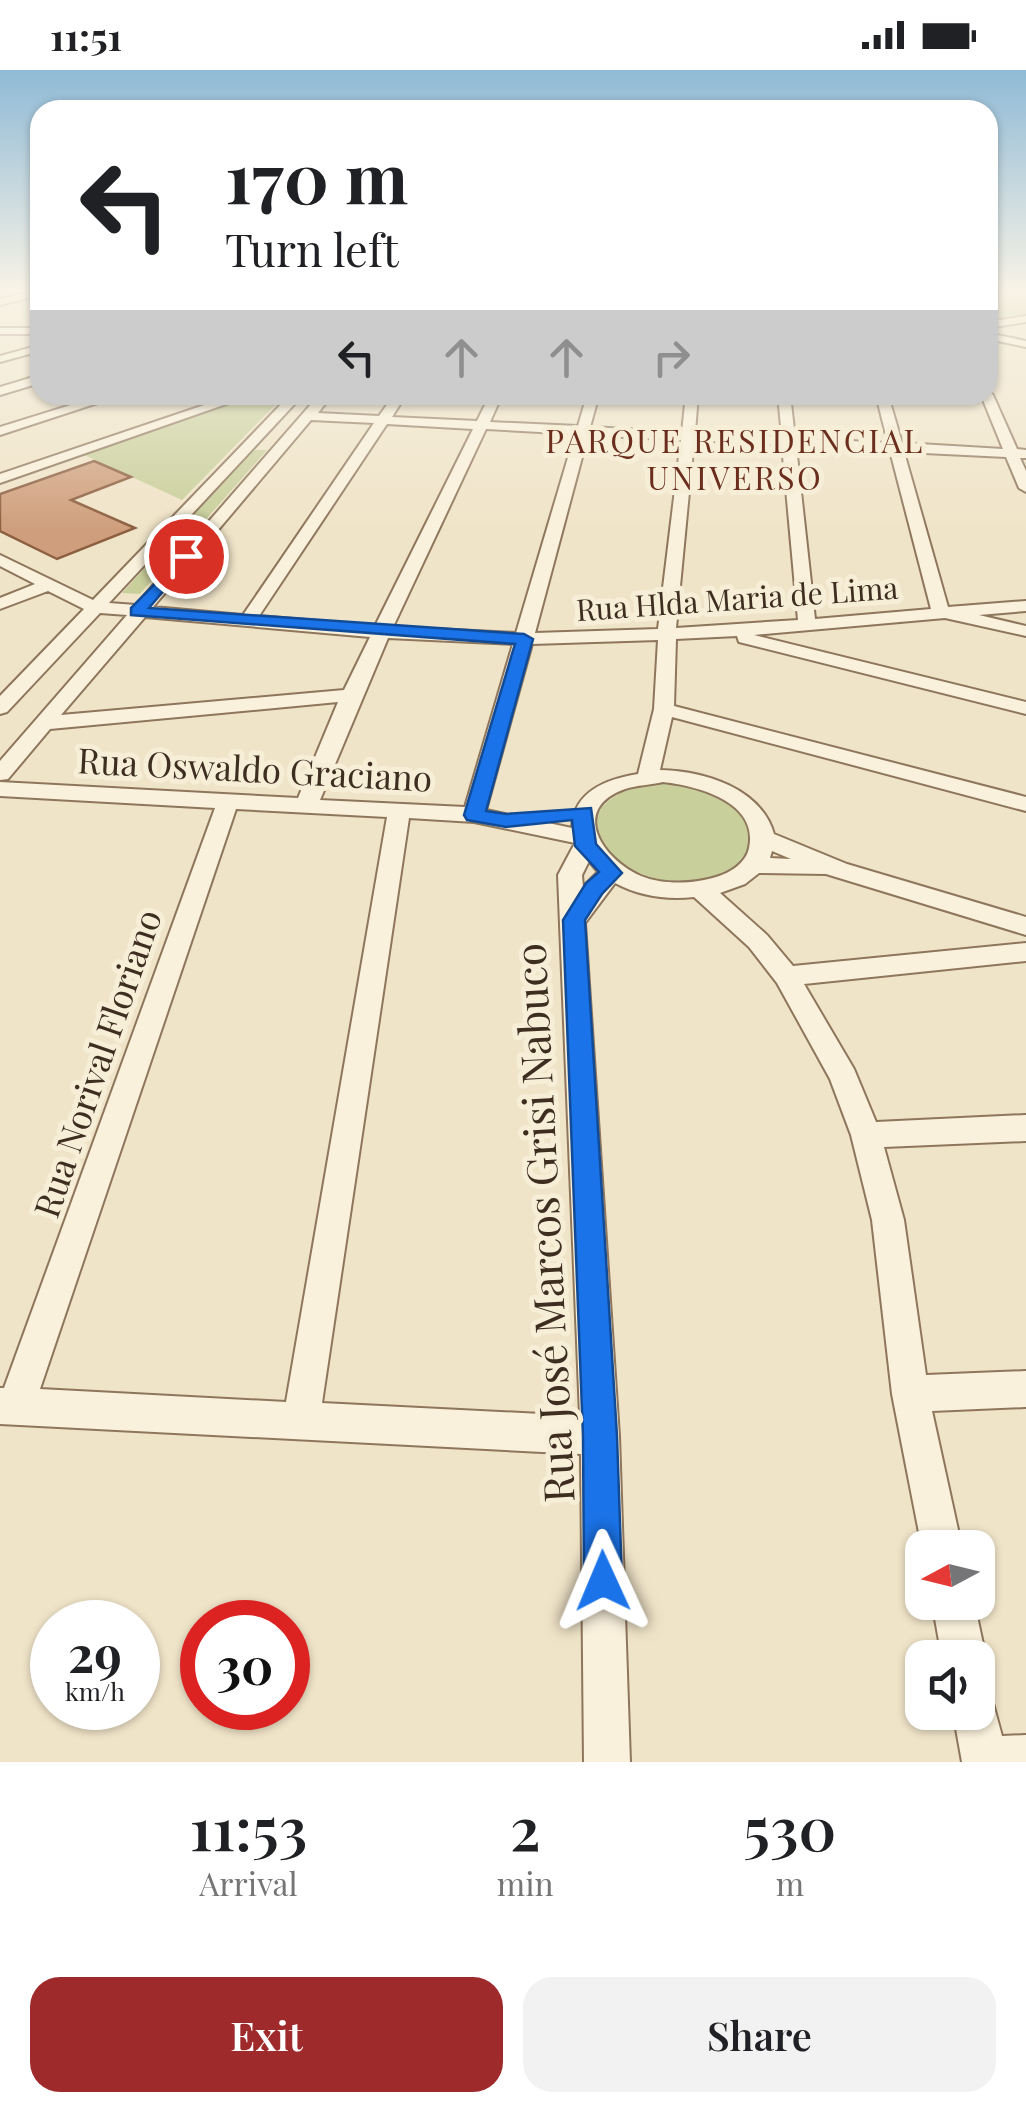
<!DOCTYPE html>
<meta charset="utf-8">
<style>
body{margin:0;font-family:"Playfair Display",serif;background:#f2f2f2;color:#202124;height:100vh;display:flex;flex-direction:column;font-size:38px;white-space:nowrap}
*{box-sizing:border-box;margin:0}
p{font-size:32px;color:#757577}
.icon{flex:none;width:55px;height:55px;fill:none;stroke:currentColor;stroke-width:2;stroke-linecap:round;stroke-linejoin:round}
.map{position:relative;height:1692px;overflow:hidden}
.panel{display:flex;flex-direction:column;background:#fff;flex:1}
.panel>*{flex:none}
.banner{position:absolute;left:30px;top:30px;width:968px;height:305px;border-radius:30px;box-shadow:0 2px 8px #0004;background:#fff;color:#202124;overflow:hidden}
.needle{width:65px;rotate:263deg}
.fabs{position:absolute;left:905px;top:1460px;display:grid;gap:20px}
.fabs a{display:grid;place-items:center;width:90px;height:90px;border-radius:20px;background:#fff;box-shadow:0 2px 8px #0004;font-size:50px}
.speed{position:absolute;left:30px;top:1530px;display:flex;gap:20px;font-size:50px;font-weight:700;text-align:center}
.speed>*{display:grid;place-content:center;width:130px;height:130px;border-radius:50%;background:#fff;box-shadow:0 2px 8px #0004;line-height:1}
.speed small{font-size:25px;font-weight:400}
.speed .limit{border:15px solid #d22;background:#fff;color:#111}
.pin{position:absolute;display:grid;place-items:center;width:85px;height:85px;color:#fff;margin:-42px;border:5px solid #fff;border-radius:50%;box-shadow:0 2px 10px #0007}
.me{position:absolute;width:110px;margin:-55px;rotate:359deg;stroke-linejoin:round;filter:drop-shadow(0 0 8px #0008)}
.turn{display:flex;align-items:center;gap:35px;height:210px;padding:0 30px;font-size:45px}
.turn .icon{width:130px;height:130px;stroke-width:2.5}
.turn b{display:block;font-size:70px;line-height:85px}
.lanes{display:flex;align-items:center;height:95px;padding:0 30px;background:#0003;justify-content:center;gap:50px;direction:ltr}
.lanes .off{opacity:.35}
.eta{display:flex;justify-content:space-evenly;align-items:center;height:170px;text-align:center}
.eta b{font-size:60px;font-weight:600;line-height:70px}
.action{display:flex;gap:20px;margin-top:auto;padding:20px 30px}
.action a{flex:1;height:115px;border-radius:30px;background:#9e2a2b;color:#fff;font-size:40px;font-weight:600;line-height:115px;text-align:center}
.action a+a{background:#f2f2f2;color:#202124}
.status{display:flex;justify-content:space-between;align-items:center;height:70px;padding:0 50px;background:#fff;direction:ltr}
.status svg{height:28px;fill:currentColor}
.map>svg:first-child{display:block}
.green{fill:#c9cf9b}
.building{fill:#cf9f7d;stroke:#8d5f41;stroke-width:2.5}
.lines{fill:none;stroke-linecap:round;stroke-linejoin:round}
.minor-casing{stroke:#8d765c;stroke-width:4}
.minor{fill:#faf1dc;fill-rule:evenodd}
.route{fill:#1a73e8;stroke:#114b97;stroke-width:2.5}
.labels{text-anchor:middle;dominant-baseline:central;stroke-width:10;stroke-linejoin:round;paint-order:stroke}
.far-street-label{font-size:30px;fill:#3d2e20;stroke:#f7eed8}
.far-neighbourhood-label{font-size:32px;letter-spacing:2.5px;fill:#6b2e1e;stroke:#f7eed8}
.street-label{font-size:35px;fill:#3d2e20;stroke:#f7eed8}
.near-street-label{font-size:42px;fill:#3d2e20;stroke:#f7eed8}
</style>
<div class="status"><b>11:51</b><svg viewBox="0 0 49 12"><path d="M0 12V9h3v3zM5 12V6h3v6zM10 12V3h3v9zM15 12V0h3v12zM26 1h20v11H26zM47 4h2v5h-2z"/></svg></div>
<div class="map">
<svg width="1026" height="1692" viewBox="0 0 1026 1692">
<rect width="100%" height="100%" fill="#f0e4c8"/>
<path class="green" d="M988,222h38v25l-38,6z
M257,325h28l-103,105 -98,-45z
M252,380h15l-127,144 -18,-1z
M655,712c21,1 41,2 60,11 47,22 52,70 -2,85 -87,25 -181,-72 -58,-96z"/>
<path class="building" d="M94,391l37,16 -60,23 64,28 -78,31 -57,-28v-37z"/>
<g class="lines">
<defs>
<path id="minor" d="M30,222h10v3l-40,10v-6z
M1026,246v6l-38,6v-6z
M0,258h40v6h-40z
M988,263l38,8v6l-38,-8z
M40,275v6l-40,11v-6z
M40,305v8l-40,12v-8z
M988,321l5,4 24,54 9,1v8h-6l6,13v21l-7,-4 -13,-31 -102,-5 44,155 78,-6v10l-47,4 47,11v10l-81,-18 -191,17 272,67v12l-287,-72 -2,-6 -61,3 -2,67 352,91v14l-354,-94 -12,53c44,1 101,18 114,64l73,30 179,53v18l-200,-61 -67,-1 -14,11 -25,9 47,42 26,31 233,-23v18l-222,23 50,85 22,53 150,-7v26l-142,6 20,73 22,155 100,-4v36l-94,4 30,137h-40l-30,-154 -20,-174 -21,-85 -21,-56 -53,-96 -28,-36 -55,-50c-27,3 -55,-1 -79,-14l-30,40 34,513 11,326h-46l-3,-308 -581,-30v-36h4l211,-580 -215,-12v-14l298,16 40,-96 -288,27 -42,50 -8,1v-19l127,-146 -27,-2 -93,99 -7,2v-18l84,-87 -36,-18 -48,18v-11l35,-14 -35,-18v-11l93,45 197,-205h13l-194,208 27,2 183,-210h13l-14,18 61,3 15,-21h12l-14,22 85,4 13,-26h12l-12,27 88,4 9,-31h12l-9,32 92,5 4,-37h12l-3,37 87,5 -4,-42h12l5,43 93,5 -12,-48h12l14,48 101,6 -22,-54h7zM311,350l63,3 -131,192 -90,-8zM387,354l86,5 -98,197 -116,-10zM486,359l89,5 -59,199 -123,-6zM588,365l93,5 -23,189 -123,4zM694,370l88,5 16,175 -122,8zM796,376l94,5 41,158 -116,10zM145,547l225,20 -26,53 -283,25zM388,568l125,6 -48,163 -145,-7zM658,570l-4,69 -16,65c-31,5 -65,17 -66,54l-86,-18 46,-166zM663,712c35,4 96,20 86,66 -3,15 -19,25 -33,29 -22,7 -53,8 -75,-1 -39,-17 -72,-67 -16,-87 12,-4 26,-4 38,-7zM236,739l151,8 -101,585 -246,-13zM409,748l65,4 101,21 -17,32 22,541 -258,-13zM772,781l19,8 -21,-1zM589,791l9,11 -15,15 -1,-12z
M103,325h19l-122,40v-8z
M234,325h18l-252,88v-9z
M932,1532h42l12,56 -7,15 -1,-15h-36z
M978,1621l13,5 11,40 24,-1v27h-64l-9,-50h25z"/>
</defs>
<use href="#minor" class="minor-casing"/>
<use href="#minor" class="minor"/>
</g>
<linearGradient id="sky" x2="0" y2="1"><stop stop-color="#8fbad6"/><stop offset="0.48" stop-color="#f8f3e6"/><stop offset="1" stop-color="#f8f3e6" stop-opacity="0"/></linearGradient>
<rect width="1026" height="459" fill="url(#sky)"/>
<path class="route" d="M186,482l7,4 -44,52 375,26 9,5 -47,172 20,3 85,-6 5,36 26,29 -20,21 -17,26 32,516 5,145 -5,13 -14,6 -13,-6 -6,-13 -1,-145 -20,-516 23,-37 13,-11 -24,-26 -3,-26 -66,7 -39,-7 -3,-5 51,-171 -384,-29v-7z"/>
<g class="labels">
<g class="far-street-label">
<text transform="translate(737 528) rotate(-4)">Rua Hlda Maria de Lima</text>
</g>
<g class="far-neighbourhood-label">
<text x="735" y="369">PARQUE RESIDENCIAL<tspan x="735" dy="37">UNIVERSO</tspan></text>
</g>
<g class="street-label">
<text transform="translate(255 698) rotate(3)">Rua Oswaldo Graciano</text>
<text transform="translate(96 993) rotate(-71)">Rua Norival Floriano</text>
</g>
<g class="near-street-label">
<text transform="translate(543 1153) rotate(-93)">Rua José Marcos Grisi Nabuco</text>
</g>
</g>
</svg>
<div class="fabs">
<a><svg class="needle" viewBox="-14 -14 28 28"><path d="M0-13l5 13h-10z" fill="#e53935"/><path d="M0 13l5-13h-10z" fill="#757577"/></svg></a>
<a><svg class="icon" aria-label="sound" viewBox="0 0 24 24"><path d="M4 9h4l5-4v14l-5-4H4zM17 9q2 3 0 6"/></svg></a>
</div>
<div class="speed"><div>29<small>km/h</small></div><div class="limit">30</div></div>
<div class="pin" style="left:186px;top:486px;background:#d93025"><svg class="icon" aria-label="arrive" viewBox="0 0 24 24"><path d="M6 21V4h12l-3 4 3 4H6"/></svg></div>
<svg class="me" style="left:603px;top:1511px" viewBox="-20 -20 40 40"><path d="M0-17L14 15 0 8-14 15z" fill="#1a73e8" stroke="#fff" stroke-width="4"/></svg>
<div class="banner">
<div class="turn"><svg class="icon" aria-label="left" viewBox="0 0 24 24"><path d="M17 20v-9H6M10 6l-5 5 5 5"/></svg><div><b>170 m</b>Turn left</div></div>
<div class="lanes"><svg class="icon" aria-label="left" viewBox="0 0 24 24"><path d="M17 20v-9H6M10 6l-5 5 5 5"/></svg><svg class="icon off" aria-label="ahead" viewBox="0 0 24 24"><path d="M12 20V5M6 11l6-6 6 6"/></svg><svg class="icon off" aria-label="ahead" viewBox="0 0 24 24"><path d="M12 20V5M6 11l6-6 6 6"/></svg><svg class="icon off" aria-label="right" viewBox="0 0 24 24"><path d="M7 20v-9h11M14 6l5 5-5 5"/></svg></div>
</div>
</div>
<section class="panel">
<div class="eta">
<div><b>11:53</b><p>Arrival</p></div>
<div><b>2</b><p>min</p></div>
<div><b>530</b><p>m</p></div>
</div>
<div class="action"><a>Exit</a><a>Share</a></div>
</section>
